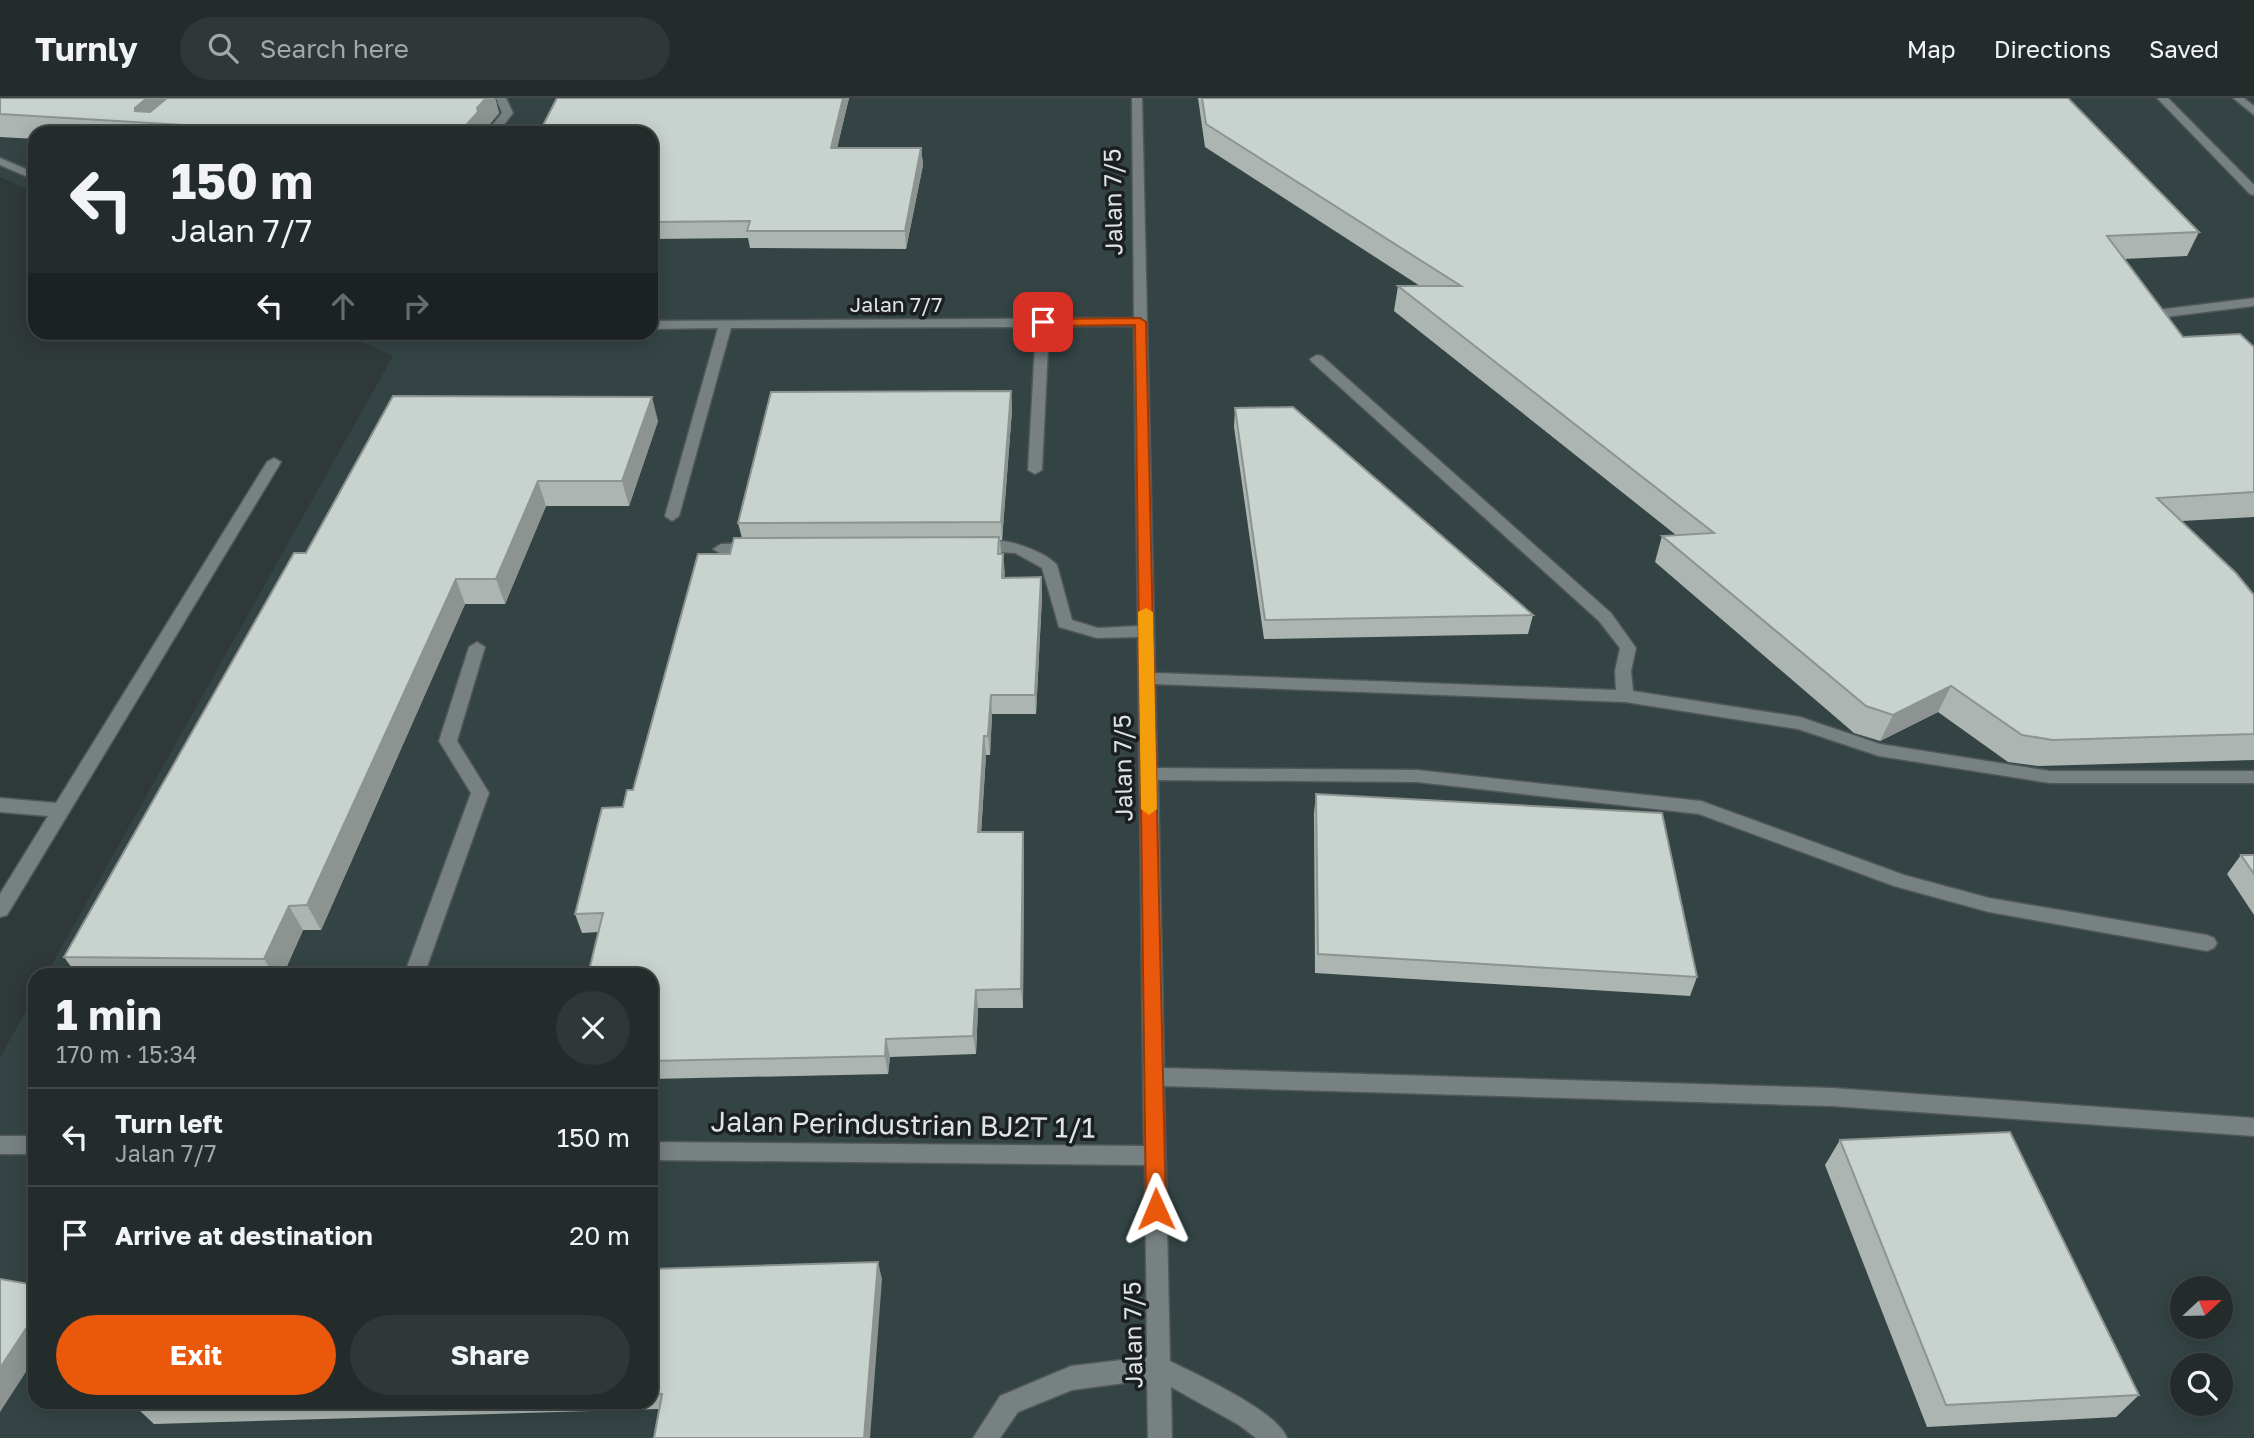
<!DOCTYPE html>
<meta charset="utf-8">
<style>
body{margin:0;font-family:"Golos Text",sans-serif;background:#303737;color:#f1f3f6;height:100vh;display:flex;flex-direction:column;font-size:26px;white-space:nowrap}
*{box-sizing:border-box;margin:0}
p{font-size:23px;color:#a3a7a9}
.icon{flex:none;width:38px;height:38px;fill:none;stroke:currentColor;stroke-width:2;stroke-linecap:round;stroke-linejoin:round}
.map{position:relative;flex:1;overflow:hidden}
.details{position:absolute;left:28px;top:870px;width:630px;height:441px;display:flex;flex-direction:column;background:#242b2b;border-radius:21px;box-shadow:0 4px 18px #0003,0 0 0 2px #414747}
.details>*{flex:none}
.hud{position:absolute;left:28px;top:28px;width:630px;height:214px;border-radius:21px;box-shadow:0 4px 18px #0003,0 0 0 2px #414747;background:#242b2b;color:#f1f3f6;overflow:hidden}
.needle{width:46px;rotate:68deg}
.buttons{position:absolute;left:2170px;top:1178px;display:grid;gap:14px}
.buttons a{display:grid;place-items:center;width:63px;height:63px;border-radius:50%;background:#242b2b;box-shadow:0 4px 18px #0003,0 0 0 2px #414747;font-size:35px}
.pin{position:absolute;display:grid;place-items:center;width:60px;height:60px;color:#fff;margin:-30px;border-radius:14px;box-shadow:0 4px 10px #0006}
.me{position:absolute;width:77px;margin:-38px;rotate:359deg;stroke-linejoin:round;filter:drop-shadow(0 0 5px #0008)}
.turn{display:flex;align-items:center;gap:24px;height:147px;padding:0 28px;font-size:32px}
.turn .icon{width:91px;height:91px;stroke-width:2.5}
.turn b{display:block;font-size:49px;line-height:60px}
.lanes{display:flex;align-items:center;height:66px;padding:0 28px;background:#0003;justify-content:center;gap:35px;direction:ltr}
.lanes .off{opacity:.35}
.round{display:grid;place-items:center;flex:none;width:74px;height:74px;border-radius:37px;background:#303737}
.headline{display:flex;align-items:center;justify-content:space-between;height:119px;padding:0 28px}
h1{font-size:42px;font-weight:700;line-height:52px}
.primary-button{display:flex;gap:14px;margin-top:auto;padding:14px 28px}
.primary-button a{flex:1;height:80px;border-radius:42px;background:#ea580c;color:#fff;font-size:28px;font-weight:700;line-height:80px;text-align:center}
.primary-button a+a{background:#303737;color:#f1f3f6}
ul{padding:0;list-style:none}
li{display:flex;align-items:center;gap:21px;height:98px;padding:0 28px;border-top:2px solid #414747}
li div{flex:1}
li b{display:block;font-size:26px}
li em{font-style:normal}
header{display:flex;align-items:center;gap:42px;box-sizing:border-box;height:98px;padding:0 35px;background:#242b2b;border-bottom:2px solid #414747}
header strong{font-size:33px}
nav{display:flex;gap:38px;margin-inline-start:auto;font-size:24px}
.search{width:490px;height:63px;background:#303737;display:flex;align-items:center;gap:18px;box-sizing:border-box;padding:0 24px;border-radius:38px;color:#a3a7a9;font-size:26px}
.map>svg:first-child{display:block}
.built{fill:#344445;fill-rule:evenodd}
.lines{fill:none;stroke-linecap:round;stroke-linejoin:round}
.minor-casing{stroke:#505758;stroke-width:3}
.minor{fill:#778182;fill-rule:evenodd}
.wall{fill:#acb5b1}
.shaded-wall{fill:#8c9390}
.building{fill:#c8d2ce;stroke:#8c9390;stroke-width:2}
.route{fill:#ea580c;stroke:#983908;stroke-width:2}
.slow{fill:#f59e0b}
.labels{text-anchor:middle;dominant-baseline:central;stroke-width:7;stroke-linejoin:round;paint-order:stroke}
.far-street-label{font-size:21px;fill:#dfe5e5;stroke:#1b1f20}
.street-label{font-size:24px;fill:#dfe5e5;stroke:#1b1f20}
.near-street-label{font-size:28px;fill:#dfe5e5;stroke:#1b1f20}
</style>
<header>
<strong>Turnly</strong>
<div class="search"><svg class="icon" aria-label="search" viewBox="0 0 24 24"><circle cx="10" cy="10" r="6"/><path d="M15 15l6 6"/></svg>Search here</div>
<nav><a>Map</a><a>Directions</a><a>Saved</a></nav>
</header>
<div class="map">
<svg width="2254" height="1340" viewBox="0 0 2254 1340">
<rect width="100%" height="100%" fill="#303939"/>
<path class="built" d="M0,0h2254v1340h-2254v-380l35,-63v407h616v-427h-605l347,-619 -51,-23 309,-1v-199h-616v60l-35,-16zM2182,1190h39v38h-39zM2182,1267h39v39h-39z"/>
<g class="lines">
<defs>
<path id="minor" d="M496,0h10l7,15 -16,20h-11l16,-20z
M1132,0h10l13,575 461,17 -1,-19 5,-23 -21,-27 -287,-259 -2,-3 7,-4 5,1 289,257 25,35 -5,23 2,20 167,26 80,27 170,27h204v12h-204l-171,-27 -81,-27 -173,-27 -470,-18 2,84 260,2 284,31 203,74 85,23 218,37 7,3 3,5 -3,5 -7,3 -218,-39 -95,-26 -195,-72 -282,-32 -259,-2 6,288 668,20 422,30v18l-422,-30 -668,-20 6,275c29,15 106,49 117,77h-31l-17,-13 -68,-38 1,51h-24l-1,-58 -75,10 -54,22 -18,26h-27l27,-42 71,-30 76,-9 -2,-192 -494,-5v-18l493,4 -6,-509 -41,1 -38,-11 -17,-59 -27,-15 -36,-2 -8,-5c17,-16 72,3 86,19l15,55 26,8 40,-2 -4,-300h-85l-7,144 -7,4 -7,-4 8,-143 -305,1 -52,188 -7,5 -7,-5 53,-188 -67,1v-8l483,-3z
M2157,0h11l86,87v10l-4,-1z
M2233,0h11l10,8v9z
M0,60l35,15v7l-35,-15z
M2254,200v8l-97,12 -6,-4 6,-4z
M274,360l7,4 -274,453 -7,2v-23l48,-78 -48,-4v-14l56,5 211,-341z
M755,445l5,2 3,3 -3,3 -39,3 -8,-5 8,-5z
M477,544l8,5 -28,94 32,52 -65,182h-20l67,-182 -32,-52 30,-94z
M0,1038h35v18h-35z"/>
</defs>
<use href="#minor" class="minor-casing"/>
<use href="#minor" class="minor"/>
</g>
<path class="wall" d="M0,0h495l4,15 -15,18v2h-449v6l-35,-2z
M557,0h292l-12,50h84l2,17 -17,84 -156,-1 -2,-10 -97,1v-106z
M1198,0h870l131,134 -12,24 -63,3 59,78 71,10v170l-72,4 72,74v165l-216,6 -30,-4 -70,-50 -58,29 -26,-8 -199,-171 7,-26 14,-1 -282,-224 4,-25h22l-215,-139z
M1011,293l1,19 -10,130h-2l1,14h2l1,24 37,-1 1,19 -6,118h-44l-2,41h-4l-5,77 43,19 -1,157h-45l-2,46 -86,3 -2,17 -237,5v-104l-52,-43 -17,1 -7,-19 48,-107 10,-17 97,-236 12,-16 -4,-15z
M1235,310l298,207 -5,19 -264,5 -30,-212z
M658,323l-29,85h-83l-41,98h-40l-144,326h-18l-20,45h-206l-13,-18 242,-404z
M1316,696l381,183 -7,19 -375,-23 -1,-160z
M2241,757h13v60l-27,-41z
M1840,1042l299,255 -23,22 -189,10 -102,-262z
M651,1171l231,10 -223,130 -505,15 -16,-15 2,-7h511z"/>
<path class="shaded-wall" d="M147,0h38l-30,25 -20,-12v-3z
M486,0h9l4,15 -15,18v2h-25z
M843,0h6l-16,67 -2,-17z
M921,50l2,17 -17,84 -1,-18z
M1011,293l1,19 -10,130 -1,-18z
M652,299l6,24 -29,85 -7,-25z
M538,383l8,25 -41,98 -9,-25z
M1003,456l2,19 -2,23 -1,-18z
M1041,479l1,19 -6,118 -1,-19z
M456,481l9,25 -144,326 -14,-25z
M1951,588l-13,26 -58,29 13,-26z
M991,597l1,19 -2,41 -2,-19z
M984,638l2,19 -6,96 -2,-19z
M1023,734l1,19 -1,157 -2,-19z
M289,808l14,24 -20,45h-9l-10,-16z
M976,892l2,18 -2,46 -3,-18z
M886,941l4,18 -2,17 -3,-18z
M878,1164l4,17 -12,159h-6z
M35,1217v43l-35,54v-44z"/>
<path class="building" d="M0,0h147l-12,10v3l15,1 17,-14h319l-9,10 1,4 -19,21h-284l10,-8 -185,-11z
M557,0h286l-12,50h90l-16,83h-158l3,-10 -99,1v-89h-112z
M1202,0h866l131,134 -92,4 76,101 57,-3 14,13v145l-97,6 79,75 18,22v139l-201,6 -31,-5 -71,-49 -58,29 -27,-9 -204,-170 52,-3 -316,-247h63l-255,-162z
M1011,293l-10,131 -263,1 33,-131z
M393,298l259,1 -30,84h-84l-42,98h-40l-149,326 -18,1 -25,53 -200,-2 230,-404h12z
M1293,309l240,208 -268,5 -30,-212z
M999,439l-1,17h5l-1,24 39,-1 -6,118h-44l-3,41h-4l-6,96h45l-2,157 -45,1 -3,46 -87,3 -1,17 -234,5v-86h-63l15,-62 -28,1 27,-106 21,-1 4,-17h6l65,-236h32l4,-16z
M1316,696l346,19 35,164 -379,-23z
M2241,757h13v19z
M2010,1034l129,263 -193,10 -106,-265z
M878,1164l-14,176h-210l8,-44h-11v-125z
M0,1181l35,6v30l-35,53z
M140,1304h245l-247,7z"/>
<path class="route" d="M1140,220l6,4 20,887 -3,6 -7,3 -7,-3 -3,-6 -11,-884 -92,1 -6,-4 6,-3z"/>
<path class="slow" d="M1146,510l7,4 4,197 -8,6 -8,-6 -3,-197z"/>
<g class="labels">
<g class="far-street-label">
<text x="896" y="206">Jalan 7/7</text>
</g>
<g class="street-label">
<text transform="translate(1112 104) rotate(-91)">Jalan 7/5</text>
<text transform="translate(1122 670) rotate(-91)">Jalan 7/5</text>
<text transform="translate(1132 1237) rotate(-91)">Jalan 7/5</text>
</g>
<g class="near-street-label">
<text transform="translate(903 1026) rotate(1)">Jalan Perindustrian BJ2T 1/1</text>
</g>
</g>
</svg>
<div class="buttons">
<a><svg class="needle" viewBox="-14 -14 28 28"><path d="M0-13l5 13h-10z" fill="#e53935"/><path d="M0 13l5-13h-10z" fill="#a3a7a9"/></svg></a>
<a><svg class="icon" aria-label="search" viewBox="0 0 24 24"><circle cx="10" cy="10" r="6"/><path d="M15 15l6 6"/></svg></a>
</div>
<div class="pin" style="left:1043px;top:224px;background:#d93025"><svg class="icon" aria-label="arrive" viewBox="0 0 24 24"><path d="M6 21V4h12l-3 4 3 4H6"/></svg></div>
<svg class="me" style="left:1156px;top:1111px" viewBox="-20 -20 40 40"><path d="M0-17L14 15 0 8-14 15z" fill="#ea580c" stroke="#fff" stroke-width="4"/></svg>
<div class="hud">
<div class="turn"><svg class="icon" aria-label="left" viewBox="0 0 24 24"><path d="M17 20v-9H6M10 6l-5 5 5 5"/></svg><div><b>150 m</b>Jalan 7/7</div></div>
<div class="lanes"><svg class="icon" aria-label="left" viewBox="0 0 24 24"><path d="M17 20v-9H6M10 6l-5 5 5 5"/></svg><svg class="icon off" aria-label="ahead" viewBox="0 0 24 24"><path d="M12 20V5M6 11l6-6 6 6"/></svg><svg class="icon off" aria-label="right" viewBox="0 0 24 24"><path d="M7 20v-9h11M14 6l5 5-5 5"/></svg></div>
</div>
<section class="details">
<div class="headline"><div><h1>1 min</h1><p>170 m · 15:34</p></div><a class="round"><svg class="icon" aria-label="close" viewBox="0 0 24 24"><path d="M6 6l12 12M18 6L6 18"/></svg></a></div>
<ul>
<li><svg class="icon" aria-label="left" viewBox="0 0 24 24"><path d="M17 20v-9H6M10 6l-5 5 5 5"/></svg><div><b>Turn left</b><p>Jalan 7/7</p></div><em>150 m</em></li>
<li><svg class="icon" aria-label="arrive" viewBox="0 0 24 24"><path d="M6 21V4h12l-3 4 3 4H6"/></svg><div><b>Arrive at destination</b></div><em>20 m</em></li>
</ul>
<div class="primary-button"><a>Exit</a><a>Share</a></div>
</section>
</div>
